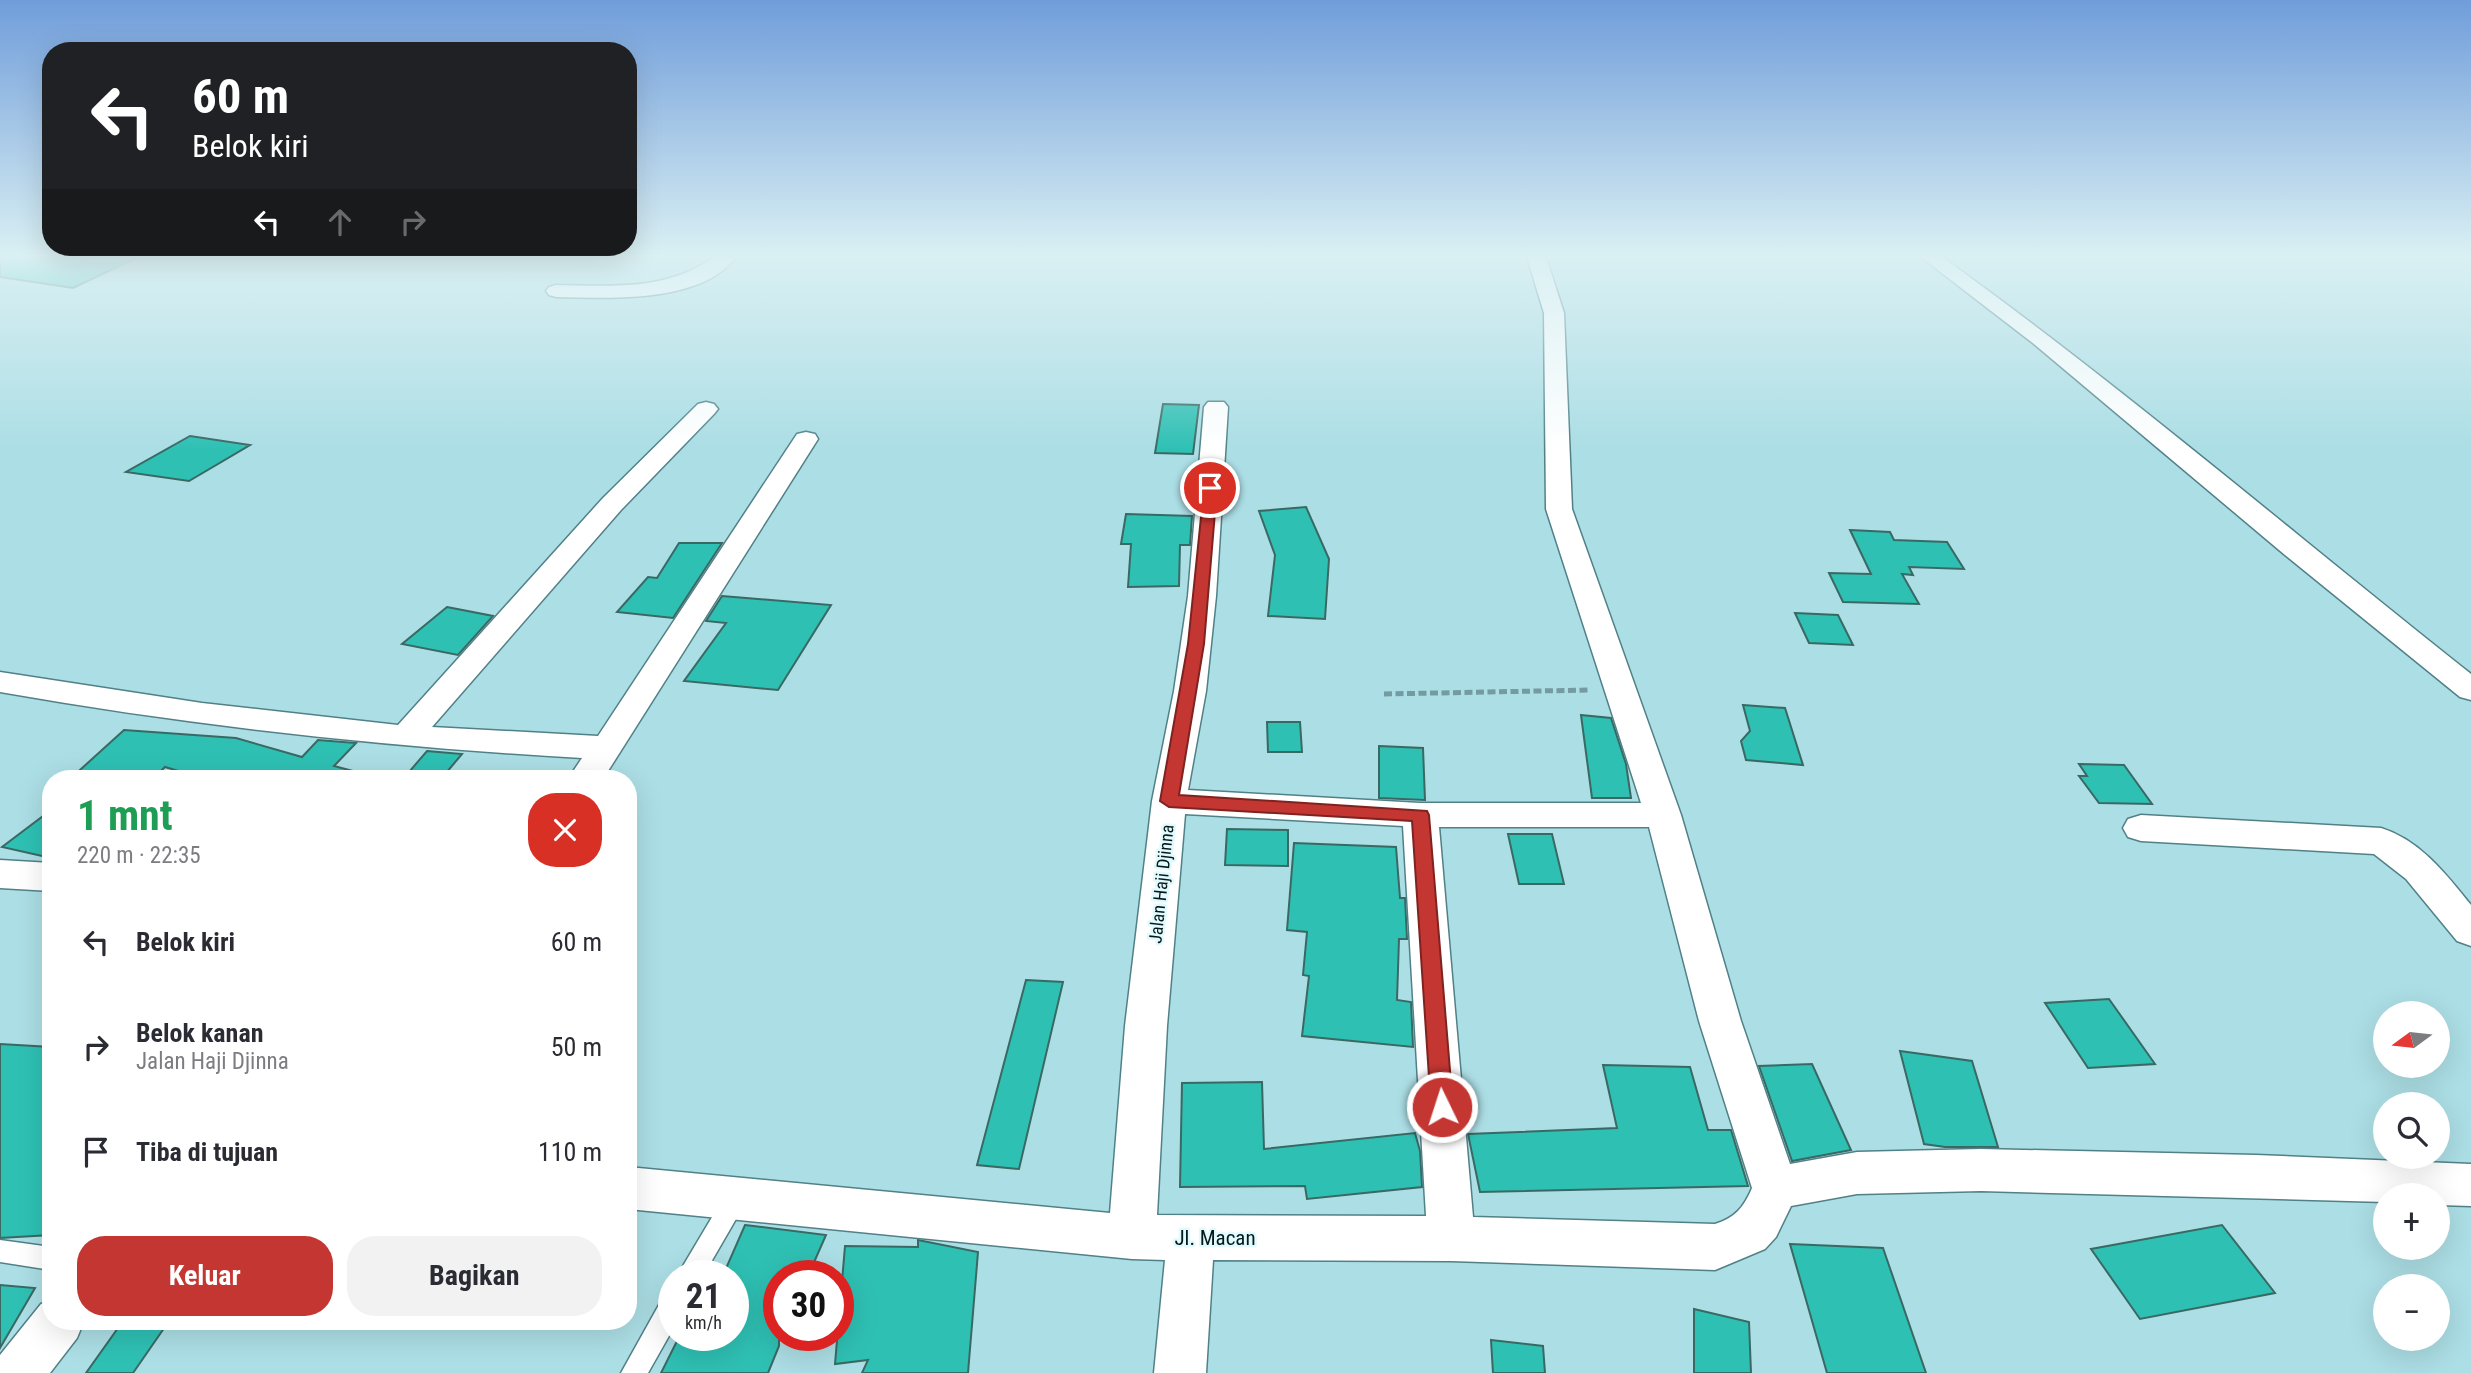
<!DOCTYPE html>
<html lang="id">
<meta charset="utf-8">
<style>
body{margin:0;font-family:"Roboto Condensed",sans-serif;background:#f2f2f3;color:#2b2b33;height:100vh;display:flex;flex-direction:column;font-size:26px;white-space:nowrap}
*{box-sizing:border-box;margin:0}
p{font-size:23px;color:#7c7c81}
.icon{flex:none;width:38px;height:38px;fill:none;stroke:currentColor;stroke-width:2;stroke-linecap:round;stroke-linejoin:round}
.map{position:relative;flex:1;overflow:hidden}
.sheet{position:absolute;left:42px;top:770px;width:595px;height:560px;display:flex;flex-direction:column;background:#fff;border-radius:28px;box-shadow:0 7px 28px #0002}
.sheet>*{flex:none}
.hud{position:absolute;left:42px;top:42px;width:595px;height:214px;border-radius:28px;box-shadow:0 7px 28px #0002;background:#202124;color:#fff;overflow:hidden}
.needle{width:46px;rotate:255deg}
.fabs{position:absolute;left:2373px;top:1001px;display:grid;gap:14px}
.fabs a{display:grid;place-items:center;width:77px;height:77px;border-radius:50%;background:#fff;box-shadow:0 7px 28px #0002;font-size:35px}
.speed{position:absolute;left:658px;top:1260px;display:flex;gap:14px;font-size:35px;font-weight:700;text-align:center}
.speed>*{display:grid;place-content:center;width:91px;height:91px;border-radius:50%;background:#fff;box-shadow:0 7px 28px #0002;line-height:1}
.speed small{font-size:18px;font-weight:400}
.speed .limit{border:10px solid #d22;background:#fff;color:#111}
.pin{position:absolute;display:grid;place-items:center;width:60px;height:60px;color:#fff;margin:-30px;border:4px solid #fff;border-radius:50%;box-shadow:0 2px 7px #0007}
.me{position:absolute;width:77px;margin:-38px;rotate:356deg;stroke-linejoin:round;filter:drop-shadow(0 0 5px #0008)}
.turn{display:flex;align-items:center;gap:24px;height:147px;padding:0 35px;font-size:32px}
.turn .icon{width:91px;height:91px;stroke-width:2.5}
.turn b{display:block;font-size:49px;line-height:60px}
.lanes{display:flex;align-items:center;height:66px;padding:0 35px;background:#0003;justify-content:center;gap:35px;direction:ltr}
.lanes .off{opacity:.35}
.round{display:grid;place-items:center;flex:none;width:74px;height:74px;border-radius:28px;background:#f2f2f3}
.head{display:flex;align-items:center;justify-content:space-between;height:119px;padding:0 35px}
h1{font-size:42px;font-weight:700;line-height:52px;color:#1e9e55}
.primary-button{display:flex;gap:14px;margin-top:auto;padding:14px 35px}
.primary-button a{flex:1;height:80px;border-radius:28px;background:#c43632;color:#fff;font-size:28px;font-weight:700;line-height:80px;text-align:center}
.primary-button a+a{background:#f2f2f3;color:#2b2b33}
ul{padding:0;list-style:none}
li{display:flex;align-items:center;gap:21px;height:105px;padding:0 35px}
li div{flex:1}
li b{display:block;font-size:26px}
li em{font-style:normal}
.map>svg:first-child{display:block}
.building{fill:#2fc0b4;stroke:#3a6964;stroke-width:2}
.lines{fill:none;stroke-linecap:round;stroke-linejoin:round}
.service-casing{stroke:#518187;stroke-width:3}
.minor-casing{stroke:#518187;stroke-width:3}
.path{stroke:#739ba0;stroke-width:5;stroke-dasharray:8 3.5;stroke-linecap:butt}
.service{fill:#fff;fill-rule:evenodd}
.minor{fill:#fff;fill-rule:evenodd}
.route{fill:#c43632;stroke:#7f2320;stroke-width:2}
.labels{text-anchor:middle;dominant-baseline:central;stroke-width:5;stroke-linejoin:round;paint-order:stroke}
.street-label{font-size:18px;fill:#05191b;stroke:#e2fafe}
.near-street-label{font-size:21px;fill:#05191b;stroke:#e2fafe}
</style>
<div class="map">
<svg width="2471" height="1373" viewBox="0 0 2471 1373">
<rect width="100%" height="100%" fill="#acdee5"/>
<path class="building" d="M0,257h138l-65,31 -73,-11z
M1163,404l36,1 -6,49 -38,-1z
M190,436l60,9 -61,36 -63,-9z
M1306,507l23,52 -4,60 -57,-3 7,-61 -16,-44z
M1126,514l66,2 -2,29h-10l-1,41 -51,1 3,-43h-10z
M1850,530l40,2 4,8 53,2 17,27 -55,-2 4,8 -11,-1 17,30 -76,-2 -14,-29 42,1z
M679,543h43l-49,75 -56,-6 31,-35 9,1z
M722,596l109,9 -53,85 -94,-9 42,-58 -20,-2z
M447,607l46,9 -35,39 -56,-11z
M1795,613l43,2 15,30 -44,-2z
M1743,705l42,3 18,57 -57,-5 -5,-19 9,-10z
M1581,715l30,3 15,46 5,34h-39z
M1267,722h33l2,30h-34z
M124,730l112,8 66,19 16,-17 38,3 -22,23 19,5 -1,8h-148l-39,-12 -12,12h-83z
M1379,746l44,2 2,52 -46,-2z
M427,751l35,3 -21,25h-38z
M2079,764l45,1 28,39 -53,-1 -20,-27h8z
M51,810v48l-49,-11z
M1227,829l61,1v36l-63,-1z
M1508,834h44l12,50h-45z
M1294,843l102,4 4,51h5l2,41h-8l-2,61 14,2 2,45 -111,-11 7,-60 -6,-1 4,-43 -20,-2z
M1026,980l37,2 -44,187 -42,-4z
M2109,999l46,65 -67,4 -43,-65z
M0,1044l51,3v188l-51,3z
M1900,1051l72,10 26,86h-53l-21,-3z
M1812,1064l39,86 -59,11 -33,-95z
M1603,1065l87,2 18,63h23l17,56 -268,6 -12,-58 149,-6z
M1262,1082l2,67 151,-16 5,18 2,36 -115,12 -2,-13 -125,1 2,-104z
M745,1225l81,10 -18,41h-29v70l-11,27h-107l19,-38h53v-61l-9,-1z
M2222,1225l53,68 -135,26 -49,-70z
M918,1240l60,12 -10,121h-106l6,-13 -33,4 10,-118 73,1z
M1790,1244l93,4 43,125h-99z
M0,1285l35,3 -35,60z
M1694,1309l55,13 2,51h-57z
M123,1321h46l-36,52h-47z
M1491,1340l52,6 2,27h-52z"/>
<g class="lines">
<defs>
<path id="service" d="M735,1189l8,3 4,8 -44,76h-26l50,-84z
M0,1240l51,7v23l-51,-8z
M674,1291v36l-26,46h-27l44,-79z"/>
<path id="minor" d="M714,257h22c-35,47 -128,41 -180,40l-7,-2 -3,-4 3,-4 7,-2c56,1 111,6 158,-28z
M1527,257h19l18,56 8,196 109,306 60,206 49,143 67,-12 124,-3 275,6 215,9v42l-33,-1v-10h-53v7l-404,-11 -124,3 -66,12 -15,31 -11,12 -50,21 -264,-9 -238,-1 -7,113h-52l11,-113 -33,-1 -504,-50v-42l482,46 15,-187 27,-225 22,-110 14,-95 16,-189 4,-5h16l4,5 -12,189 -10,95 -18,99 232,13h221l-95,-294 -2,-196zM1185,814l218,12 23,390 -269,-1 10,-189zM1439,827h210l50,194 53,167c-8,19 -17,30 -37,36l-242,-7z
M1921,257h21c182,131 353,278 529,417v26l-11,-3 -175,-142 -251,-211z
M706,402l8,2 4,5 -4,5 -93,96 -189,217 166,9 199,-302 9,-2 9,2 3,5 -215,340h-35l14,-21c-196,-11 -389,-32 -582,-66v-20l202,31 196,22 205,-227 95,-94z
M2141,815l240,13c39,12 65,46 90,77v41l-14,-5 -51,-62 -32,-25 -233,-13 -13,-4 -5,-9 5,-9z
M0,860l51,3v28l-51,-3z
M51,1300v21h33l-7,17 -27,35h-50v-18l41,-51z"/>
</defs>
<use href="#service" class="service-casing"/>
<use href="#minor" class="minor-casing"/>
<path class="path" d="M1384,694l206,-4"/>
<use href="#service" class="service"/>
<use href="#minor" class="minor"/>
</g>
<linearGradient id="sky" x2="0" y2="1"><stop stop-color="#709dda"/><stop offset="0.57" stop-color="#daf0f3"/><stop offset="1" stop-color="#daf0f3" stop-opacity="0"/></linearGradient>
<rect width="2471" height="449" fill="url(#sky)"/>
<path class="route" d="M1210,484l7,4 -13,156 -25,151 248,16 2,4 24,292 -3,7 -8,2 -8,-2 -3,-7 -19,-286 -243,-14 -9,-6 28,-157 16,-156z"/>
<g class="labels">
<g class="street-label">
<text transform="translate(1161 884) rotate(-84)">Jalan Haji Djinna</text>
</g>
<g class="near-street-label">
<text x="1215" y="1238">Jl. Macan</text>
</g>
</g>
</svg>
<div class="fabs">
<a><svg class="needle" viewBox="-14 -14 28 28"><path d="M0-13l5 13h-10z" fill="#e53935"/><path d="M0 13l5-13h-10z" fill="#7c7c81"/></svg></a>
<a><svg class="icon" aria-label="search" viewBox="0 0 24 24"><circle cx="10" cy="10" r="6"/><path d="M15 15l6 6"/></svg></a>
<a>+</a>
<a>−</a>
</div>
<div class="speed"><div>21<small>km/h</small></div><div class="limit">30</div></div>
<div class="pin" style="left:1210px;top:488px;background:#d93025"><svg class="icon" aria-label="arrive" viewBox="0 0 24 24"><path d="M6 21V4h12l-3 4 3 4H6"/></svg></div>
<svg class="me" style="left:1442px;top:1107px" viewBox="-20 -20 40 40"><circle r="17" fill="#c43632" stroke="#fff" stroke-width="3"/><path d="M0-11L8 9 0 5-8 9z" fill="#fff"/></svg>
<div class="hud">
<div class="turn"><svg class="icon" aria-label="left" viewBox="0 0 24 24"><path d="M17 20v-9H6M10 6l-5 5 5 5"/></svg><div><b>60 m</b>Belok kiri</div></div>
<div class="lanes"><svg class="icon" aria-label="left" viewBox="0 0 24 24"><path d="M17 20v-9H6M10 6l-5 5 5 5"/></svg><svg class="icon off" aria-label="ahead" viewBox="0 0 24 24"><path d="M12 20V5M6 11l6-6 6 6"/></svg><svg class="icon off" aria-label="right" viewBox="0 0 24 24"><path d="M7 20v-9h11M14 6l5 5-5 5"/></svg></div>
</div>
<section class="sheet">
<div class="head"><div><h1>1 mnt</h1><p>220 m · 22:35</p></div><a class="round" style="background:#d93025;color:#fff"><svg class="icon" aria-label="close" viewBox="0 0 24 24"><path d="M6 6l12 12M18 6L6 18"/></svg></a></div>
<ul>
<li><svg class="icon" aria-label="left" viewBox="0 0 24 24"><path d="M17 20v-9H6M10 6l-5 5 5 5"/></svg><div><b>Belok kiri</b></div><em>60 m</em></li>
<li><svg class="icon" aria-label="right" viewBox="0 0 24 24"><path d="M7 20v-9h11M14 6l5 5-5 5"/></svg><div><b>Belok kanan</b><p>Jalan Haji Djinna</p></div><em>50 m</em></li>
<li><svg class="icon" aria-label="arrive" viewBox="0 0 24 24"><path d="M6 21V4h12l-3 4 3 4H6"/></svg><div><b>Tiba di tujuan</b></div><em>110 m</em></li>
</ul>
<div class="primary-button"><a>Keluar</a><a>Bagikan</a></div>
</section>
</div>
